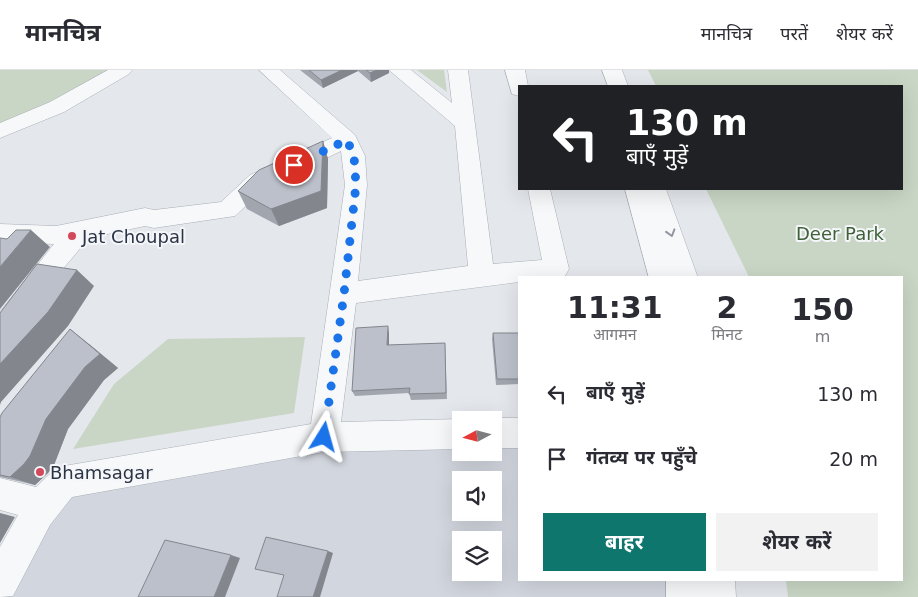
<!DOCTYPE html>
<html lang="hi">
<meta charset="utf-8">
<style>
body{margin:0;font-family:"DejaVu Sans","Noto Sans Devanagari",sans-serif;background:#f2f2f3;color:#2b2b33;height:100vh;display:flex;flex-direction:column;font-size:19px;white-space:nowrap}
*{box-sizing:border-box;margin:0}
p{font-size:16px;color:#7c7c81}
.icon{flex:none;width:28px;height:28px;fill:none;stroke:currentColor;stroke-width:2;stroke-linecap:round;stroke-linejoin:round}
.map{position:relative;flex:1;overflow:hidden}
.sheet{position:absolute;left:518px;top:206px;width:385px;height:305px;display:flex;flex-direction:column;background:#fff;border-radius:0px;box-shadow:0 5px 20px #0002}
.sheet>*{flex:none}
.hud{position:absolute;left:518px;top:15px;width:385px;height:105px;border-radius:0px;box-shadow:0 5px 20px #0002;background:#202124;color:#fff;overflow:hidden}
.needle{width:32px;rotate:263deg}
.tools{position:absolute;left:452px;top:341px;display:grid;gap:10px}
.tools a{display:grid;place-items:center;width:50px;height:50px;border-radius:0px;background:#fff;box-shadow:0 5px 20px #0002;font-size:25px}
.pin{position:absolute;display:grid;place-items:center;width:42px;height:42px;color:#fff;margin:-21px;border:2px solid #fff;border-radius:50%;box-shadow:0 1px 5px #0007}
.me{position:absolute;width:55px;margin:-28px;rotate:8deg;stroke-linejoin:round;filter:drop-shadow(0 0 4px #0008)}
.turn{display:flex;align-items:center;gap:18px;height:105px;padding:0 25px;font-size:22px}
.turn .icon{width:65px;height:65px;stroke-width:2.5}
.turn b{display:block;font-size:35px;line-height:42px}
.eta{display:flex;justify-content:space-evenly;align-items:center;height:85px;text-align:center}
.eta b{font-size:30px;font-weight:700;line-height:35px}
.primary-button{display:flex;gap:10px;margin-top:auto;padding:10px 25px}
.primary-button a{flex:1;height:58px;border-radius:0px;background:#0f766e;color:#fff;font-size:20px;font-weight:700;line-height:58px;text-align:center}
.primary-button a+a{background:#f2f2f3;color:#2b2b33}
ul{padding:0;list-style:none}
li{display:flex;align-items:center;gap:15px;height:65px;padding:0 25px}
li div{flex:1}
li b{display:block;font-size:19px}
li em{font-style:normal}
header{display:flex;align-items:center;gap:30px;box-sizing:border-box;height:70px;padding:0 25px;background:#fff;border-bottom:1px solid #e1e1e2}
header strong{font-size:24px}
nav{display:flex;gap:28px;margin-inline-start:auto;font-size:18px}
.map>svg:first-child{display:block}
.built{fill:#d2d6de;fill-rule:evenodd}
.green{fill:#c9d6c5}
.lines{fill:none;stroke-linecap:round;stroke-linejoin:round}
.minor-casing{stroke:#a9aeb7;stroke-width:1}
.minor{fill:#f7f8fa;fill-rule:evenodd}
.wall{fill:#a1a5ae}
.shaded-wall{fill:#83868d}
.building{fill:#bbc0ca;stroke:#83868d}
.oneway{stroke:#9196a0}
.route{stroke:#1a73e8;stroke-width:9;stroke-dasharray:0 16.2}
.poi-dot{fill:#d1495b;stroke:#f4f6f9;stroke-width:2}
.labels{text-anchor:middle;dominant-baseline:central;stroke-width:4;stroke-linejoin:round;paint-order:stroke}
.park-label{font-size:18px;fill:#3f6138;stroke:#f4f6f9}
.poi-label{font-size:18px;fill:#2b3445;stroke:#f4f6f9;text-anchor:start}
</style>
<header>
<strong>मानचित्र</strong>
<nav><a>मानचित्र</a><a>परतें</a><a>शेयर करें</a></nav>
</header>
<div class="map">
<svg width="918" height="527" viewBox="0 0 918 527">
<rect width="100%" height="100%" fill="#e4e7ec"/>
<path class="built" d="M322,375l139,2v5h33v-5h25v133h146v17h-658l58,-104zM461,410h33v32h-33zM461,470h33v32h-33z"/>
<path class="green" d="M0,0h107l-51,32 -56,24z
M417,0h27l3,22z
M648,0h270v527h-130l-2,-17h115v-302l-152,-1 -43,-88h195v-103h-245z
M305,267l-11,76 -221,36 41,-65 54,-45z"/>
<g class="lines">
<defs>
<path id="minor" d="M108,0h24l-3,4 -65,38 -64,26v-15l50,-21z
M259,0h21l75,65 10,21 2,29 -9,96 110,-15 -13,-140 -66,-56h22l41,33 -4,-33h20l25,194 49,-4 -14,-71h22l19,80 -4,7 -4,2h-42v4l-163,21 -15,119 120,-3 2,1h-2v29l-137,3 -252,45 -22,28 -37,71 -13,1v-50l18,-32 -18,-5v-32l36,9 17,-16 11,-5 247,-42 34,-239 -4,-34 -75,36 -31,29 -81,12 -9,-2 -56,12 -43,51 -36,52 -10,4v-33l54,-68 -54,-2v-18l56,2 89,-18 9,2 67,-8 29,-27 82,-37z
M505,0h20l3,16h-9v10l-7,-2z
M602,0h20l6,16h-20z
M625,119h41l32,89h-49z
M494,348h25v30h-25v-28h-5z
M666,510h69l1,17h-70z"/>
</defs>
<use href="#minor" class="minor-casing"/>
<use href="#minor" class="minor"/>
</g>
<path class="wall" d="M300,0h89v3l-18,9 -13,-11 -35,17z
M323,71l5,18 -1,49 -48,18 -32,-17 -9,-18z
M389,263v12l56,-2 2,56 -36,1 -2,-7 -54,3 -3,-5z
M493,263h26v51l-23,1 -4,-46z
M89,274l29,24 -14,12 -36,49 -14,36 -6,8 -13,12 -35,-8v-60z"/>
<path class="shaded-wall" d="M342,0h15l1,1 -35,17 -2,-8z
M377,0h12v3l-18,9 -1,-9z
M323,71l5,18 -1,49 -48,18 -8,-17z
M31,160l19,17 -50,62v-42z
M77,200l17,16 -26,40 -67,76 -1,3v-41z
M388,256l1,7v18l-2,-6z
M70,259l19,15 29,24 -14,12 -36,49 -14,36 -6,8 -13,12 -25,-8z
M0,443l15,4 -15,26z
M328,481l5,2 -13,44h-7z
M231,485l9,3 -15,39h-11z"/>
<path class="building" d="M309,0h33l-21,10z
M366,0h11l-7,3z
M323,71l-2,50 -50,18 -33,-18 21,-21z
M16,160h15l-31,37v-29l7,1z
M37,194l40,6 -29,42 -48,52v-51z
M388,256l-1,19 58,-2 1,50 -37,1 1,-6 -58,3 4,-63z
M70,259l30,25 -15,13 -39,52 -16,37 -6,8 -14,13 -10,-2v-58l2,-4z
M493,263h26v46h-22z
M266,467l62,14 -15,46h-36l7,-22 -29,-6z
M165,470l66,15 -17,42h-76z"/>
<defs><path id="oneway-chevron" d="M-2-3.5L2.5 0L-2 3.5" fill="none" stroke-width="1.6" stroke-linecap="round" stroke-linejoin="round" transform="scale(1.25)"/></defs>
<use class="oneway" href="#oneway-chevron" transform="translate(671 163) rotate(73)"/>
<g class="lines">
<path class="route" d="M294,95l53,-25 7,16 2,29 -12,109 -20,143"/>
</g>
<g class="poi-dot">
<circle cx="72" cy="166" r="5"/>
<circle cx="40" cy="402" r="5"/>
</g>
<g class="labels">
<g class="park-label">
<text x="840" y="163">Deer Park</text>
</g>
<g class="poi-label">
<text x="82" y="166">Jat Choupal</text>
<text x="50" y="402">Bhamsagar</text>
</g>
</g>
</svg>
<div class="tools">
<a><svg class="needle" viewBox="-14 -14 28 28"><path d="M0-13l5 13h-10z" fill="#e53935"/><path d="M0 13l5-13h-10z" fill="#7c7c81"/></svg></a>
<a><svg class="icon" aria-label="sound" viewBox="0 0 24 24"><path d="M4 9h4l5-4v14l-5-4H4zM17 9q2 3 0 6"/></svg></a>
<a><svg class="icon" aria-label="layers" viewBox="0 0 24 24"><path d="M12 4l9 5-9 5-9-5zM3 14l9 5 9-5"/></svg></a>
</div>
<div class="pin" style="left:294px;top:95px;background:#d93025"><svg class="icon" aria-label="arrive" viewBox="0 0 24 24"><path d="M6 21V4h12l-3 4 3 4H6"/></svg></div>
<svg class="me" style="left:324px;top:367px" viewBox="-20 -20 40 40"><path d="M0-17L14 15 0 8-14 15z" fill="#1a73e8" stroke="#fff" stroke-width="4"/></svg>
<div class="hud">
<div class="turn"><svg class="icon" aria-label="left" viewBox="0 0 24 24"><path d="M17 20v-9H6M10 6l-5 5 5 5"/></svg><div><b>130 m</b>बाएँ मुड़ें</div></div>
</div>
<section class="sheet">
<div class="eta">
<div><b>11:31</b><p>आगमन</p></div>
<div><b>2</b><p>मिनट</p></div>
<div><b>150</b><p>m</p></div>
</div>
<ul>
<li><svg class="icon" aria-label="left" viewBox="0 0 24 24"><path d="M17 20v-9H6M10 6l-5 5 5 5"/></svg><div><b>बाएँ मुड़ें</b></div><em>130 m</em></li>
<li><svg class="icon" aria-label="arrive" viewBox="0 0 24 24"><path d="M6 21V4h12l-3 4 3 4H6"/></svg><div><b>गंतव्य पर पहुँचे</b></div><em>20 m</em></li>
</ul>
<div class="primary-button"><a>बाहर</a><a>शेयर करें</a></div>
</section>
</div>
